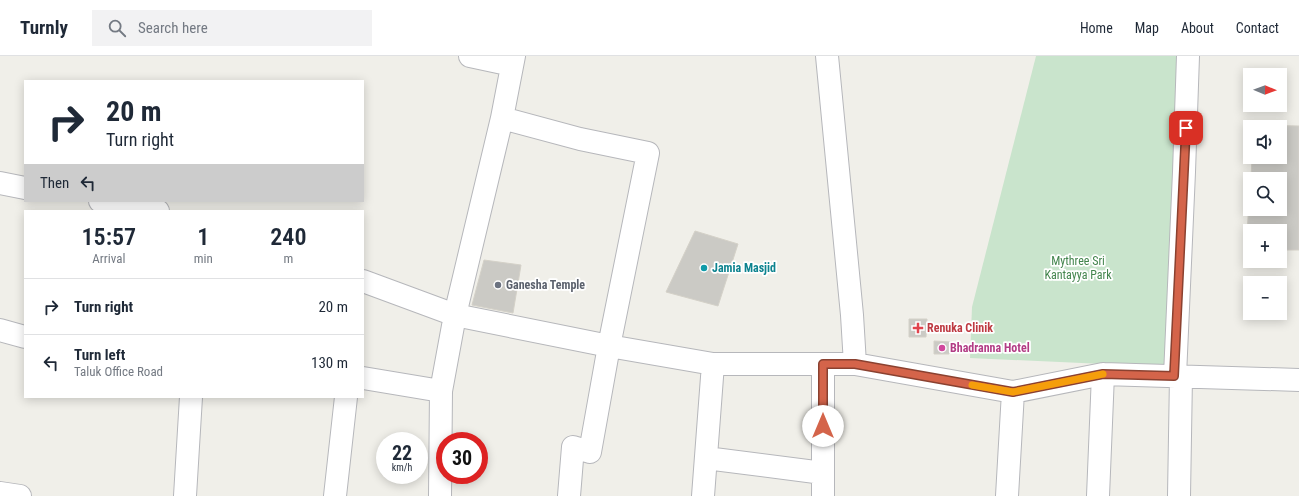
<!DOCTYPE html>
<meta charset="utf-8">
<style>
body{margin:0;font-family:"Roboto Condensed",sans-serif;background:#f2f2f3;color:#1f2937;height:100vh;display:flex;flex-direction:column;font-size:15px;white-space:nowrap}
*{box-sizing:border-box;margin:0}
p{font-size:13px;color:#747a83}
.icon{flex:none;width:22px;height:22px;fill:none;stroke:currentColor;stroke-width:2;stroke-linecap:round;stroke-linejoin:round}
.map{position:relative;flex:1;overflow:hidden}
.panel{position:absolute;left:24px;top:154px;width:340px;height:188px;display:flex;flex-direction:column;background:#fff;border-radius:0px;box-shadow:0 2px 10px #0003}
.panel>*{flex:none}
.top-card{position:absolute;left:24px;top:24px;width:340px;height:122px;border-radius:0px;box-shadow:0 2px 10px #0003;background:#fff;color:#1f2937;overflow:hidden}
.needle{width:26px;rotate:91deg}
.tools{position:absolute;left:1243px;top:12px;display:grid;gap:8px}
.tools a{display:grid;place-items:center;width:44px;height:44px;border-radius:0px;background:#fff;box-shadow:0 2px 10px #0003;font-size:20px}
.speed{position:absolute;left:376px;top:376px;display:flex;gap:8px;font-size:20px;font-weight:700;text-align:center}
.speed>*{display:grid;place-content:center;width:52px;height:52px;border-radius:50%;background:#fff;box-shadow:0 2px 10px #0003;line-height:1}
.speed small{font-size:10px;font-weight:400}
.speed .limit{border:6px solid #d22;background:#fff;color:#111}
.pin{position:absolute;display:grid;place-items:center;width:34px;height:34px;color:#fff;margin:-17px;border-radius:8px;box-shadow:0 2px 6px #0006}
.me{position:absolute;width:44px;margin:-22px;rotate:0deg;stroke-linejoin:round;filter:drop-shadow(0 0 3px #0008)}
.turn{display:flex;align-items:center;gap:14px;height:84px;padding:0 16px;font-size:18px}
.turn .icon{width:52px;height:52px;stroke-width:2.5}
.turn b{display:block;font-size:28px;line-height:34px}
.then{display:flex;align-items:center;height:38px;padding:0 16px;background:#0003;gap:8px;font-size:15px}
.eta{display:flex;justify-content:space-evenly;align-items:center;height:68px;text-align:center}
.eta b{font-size:24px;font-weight:600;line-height:28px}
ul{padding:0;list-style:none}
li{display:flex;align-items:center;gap:12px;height:56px;padding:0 16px;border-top:1px solid #e0e1e3}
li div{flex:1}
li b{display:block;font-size:15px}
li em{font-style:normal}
header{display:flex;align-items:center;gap:24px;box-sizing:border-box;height:56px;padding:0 20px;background:#fff;border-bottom:1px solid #e0e1e3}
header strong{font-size:19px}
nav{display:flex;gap:22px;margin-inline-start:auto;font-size:14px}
.search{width:280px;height:36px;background:#f2f2f3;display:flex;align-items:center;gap:10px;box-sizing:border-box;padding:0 14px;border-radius:0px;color:#747a83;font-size:15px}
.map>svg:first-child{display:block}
.green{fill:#c9e4cc}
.building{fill:#cbcac5;stroke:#d4d1c8}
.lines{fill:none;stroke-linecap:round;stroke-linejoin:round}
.minor-casing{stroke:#b6b7bb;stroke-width:24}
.minor{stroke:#fff;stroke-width:22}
.route-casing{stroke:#8a4130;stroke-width:10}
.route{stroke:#d4644a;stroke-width:7}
.slow{stroke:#f59e0b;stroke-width:7}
.culture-dot{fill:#0f9aa8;stroke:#fff;stroke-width:1.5}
.worship-dot{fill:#6b7280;stroke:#fff;stroke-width:1.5}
.health-dot{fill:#e0444e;stroke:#fff;stroke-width:1.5}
.hotel-dot{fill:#d1479c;stroke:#fff;stroke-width:1.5}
.labels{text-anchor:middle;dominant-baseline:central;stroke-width:3.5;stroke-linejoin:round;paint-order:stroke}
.park-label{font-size:12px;fill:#42844c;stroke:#fff}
.culture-label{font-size:12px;font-weight:bold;fill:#0d838f;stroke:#fff;text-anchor:start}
.worship-label{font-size:12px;font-weight:bold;fill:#5b616d;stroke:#fff;text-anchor:start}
.health-label{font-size:12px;font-weight:bold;fill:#be3a42;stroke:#fff;text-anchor:start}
.hotel-label{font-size:12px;font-weight:bold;fill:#b23c85;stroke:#fff;text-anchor:start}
</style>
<header>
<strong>Turnly</strong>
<div class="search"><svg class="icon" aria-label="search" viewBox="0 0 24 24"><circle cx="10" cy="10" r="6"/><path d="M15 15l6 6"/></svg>Search here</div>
<nav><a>Home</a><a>Map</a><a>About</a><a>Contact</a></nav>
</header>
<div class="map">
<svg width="1299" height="440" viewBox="0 0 1299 440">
<rect width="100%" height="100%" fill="#f0efe9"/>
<path class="green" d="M1036,0h144l-11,311 -199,-9 2,-51z"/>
<path class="building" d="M1254,69l45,1v124h-19v-19h-30v18h-4l4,-62v22h30v-30h-29l1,-22h28v-30h-26z
M695,175l43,13 -20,62 -52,-14z
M484,204l37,5 -8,48 -41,-8z
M909,263h18l-1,18h-17z
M934,285l18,1 -3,12h-15z"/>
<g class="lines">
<defs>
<path id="minor" d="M470,0l42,9
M827,0l25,259 3,49
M502,62l78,21 68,14 -39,193 -19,106 -17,-5 -4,49
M0,127l25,5
M100,145l58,10
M363,225l92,34 154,31 104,18h142l158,28 90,-18 196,6
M0,274l25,7
M823,308v132
M1175,320l9,-204 4,-116
M363,322l78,13
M706,402l117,15
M0,437l20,3
M185,440l6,-99
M335,440l11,-99
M440,440l1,-105 14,-76 47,-197 12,-62
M703,440l10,-132
M1007,440l6,-104
M1098,440l5,-122
M1179,440l2,-120"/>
</defs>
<use href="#minor" class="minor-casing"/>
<use href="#minor" class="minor"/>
</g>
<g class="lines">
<defs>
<path id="route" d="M823,370v-62h32l158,28 90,-18 71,2 12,-248"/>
</defs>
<use href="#route" class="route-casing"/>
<use href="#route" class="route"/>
<path class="slow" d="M972,329l41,7 90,-18"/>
</g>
<circle class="culture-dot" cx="704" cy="212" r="4"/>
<circle class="worship-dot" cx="498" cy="229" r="4"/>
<path class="health-dot" d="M916 266h4v4h4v4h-4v4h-4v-4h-4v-4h4z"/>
<circle class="hotel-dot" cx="942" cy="292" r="4"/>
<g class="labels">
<g class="park-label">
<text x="1078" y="205">Mythree Sri<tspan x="1078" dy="14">Kantayya Park</tspan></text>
</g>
<g class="culture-label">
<text x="712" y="212">Jamia Masjid</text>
</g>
<g class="worship-label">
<text x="506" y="229">Ganesha Temple</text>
</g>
<g class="health-label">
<text x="927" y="272">Renuka Clinik</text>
</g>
<g class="hotel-label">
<text x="950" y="292">Bhadranna Hotel</text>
</g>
</g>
</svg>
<div class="tools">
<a><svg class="needle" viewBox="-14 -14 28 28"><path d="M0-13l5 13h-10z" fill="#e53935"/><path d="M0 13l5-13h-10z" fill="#747a83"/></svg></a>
<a><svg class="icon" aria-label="sound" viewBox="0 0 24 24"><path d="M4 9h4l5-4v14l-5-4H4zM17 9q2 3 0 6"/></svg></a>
<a><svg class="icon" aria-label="search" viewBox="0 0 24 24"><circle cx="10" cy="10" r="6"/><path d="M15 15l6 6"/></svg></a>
<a>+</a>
<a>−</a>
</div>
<div class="speed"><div>22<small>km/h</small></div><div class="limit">30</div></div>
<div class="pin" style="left:1186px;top:72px;background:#d93025"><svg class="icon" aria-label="arrive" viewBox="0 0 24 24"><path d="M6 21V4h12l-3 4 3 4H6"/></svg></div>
<svg class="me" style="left:823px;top:370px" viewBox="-20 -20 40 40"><circle r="19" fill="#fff"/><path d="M0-13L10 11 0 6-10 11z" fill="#d4644a"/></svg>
<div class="top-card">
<div class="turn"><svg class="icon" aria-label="right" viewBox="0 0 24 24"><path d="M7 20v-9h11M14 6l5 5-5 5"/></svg><div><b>20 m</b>Turn right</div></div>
<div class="then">Then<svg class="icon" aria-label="left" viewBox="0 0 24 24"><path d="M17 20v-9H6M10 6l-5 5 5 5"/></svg></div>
</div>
<section class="panel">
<div class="eta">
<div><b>15:57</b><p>Arrival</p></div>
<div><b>1</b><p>min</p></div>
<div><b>240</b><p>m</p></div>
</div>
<ul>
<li><svg class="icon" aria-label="right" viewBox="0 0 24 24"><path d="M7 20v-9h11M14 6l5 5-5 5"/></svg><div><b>Turn right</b></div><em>20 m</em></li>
<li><svg class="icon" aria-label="left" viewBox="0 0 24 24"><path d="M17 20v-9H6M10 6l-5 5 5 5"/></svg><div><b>Turn left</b><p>Taluk Office Road</p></div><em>130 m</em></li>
</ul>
</section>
</div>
